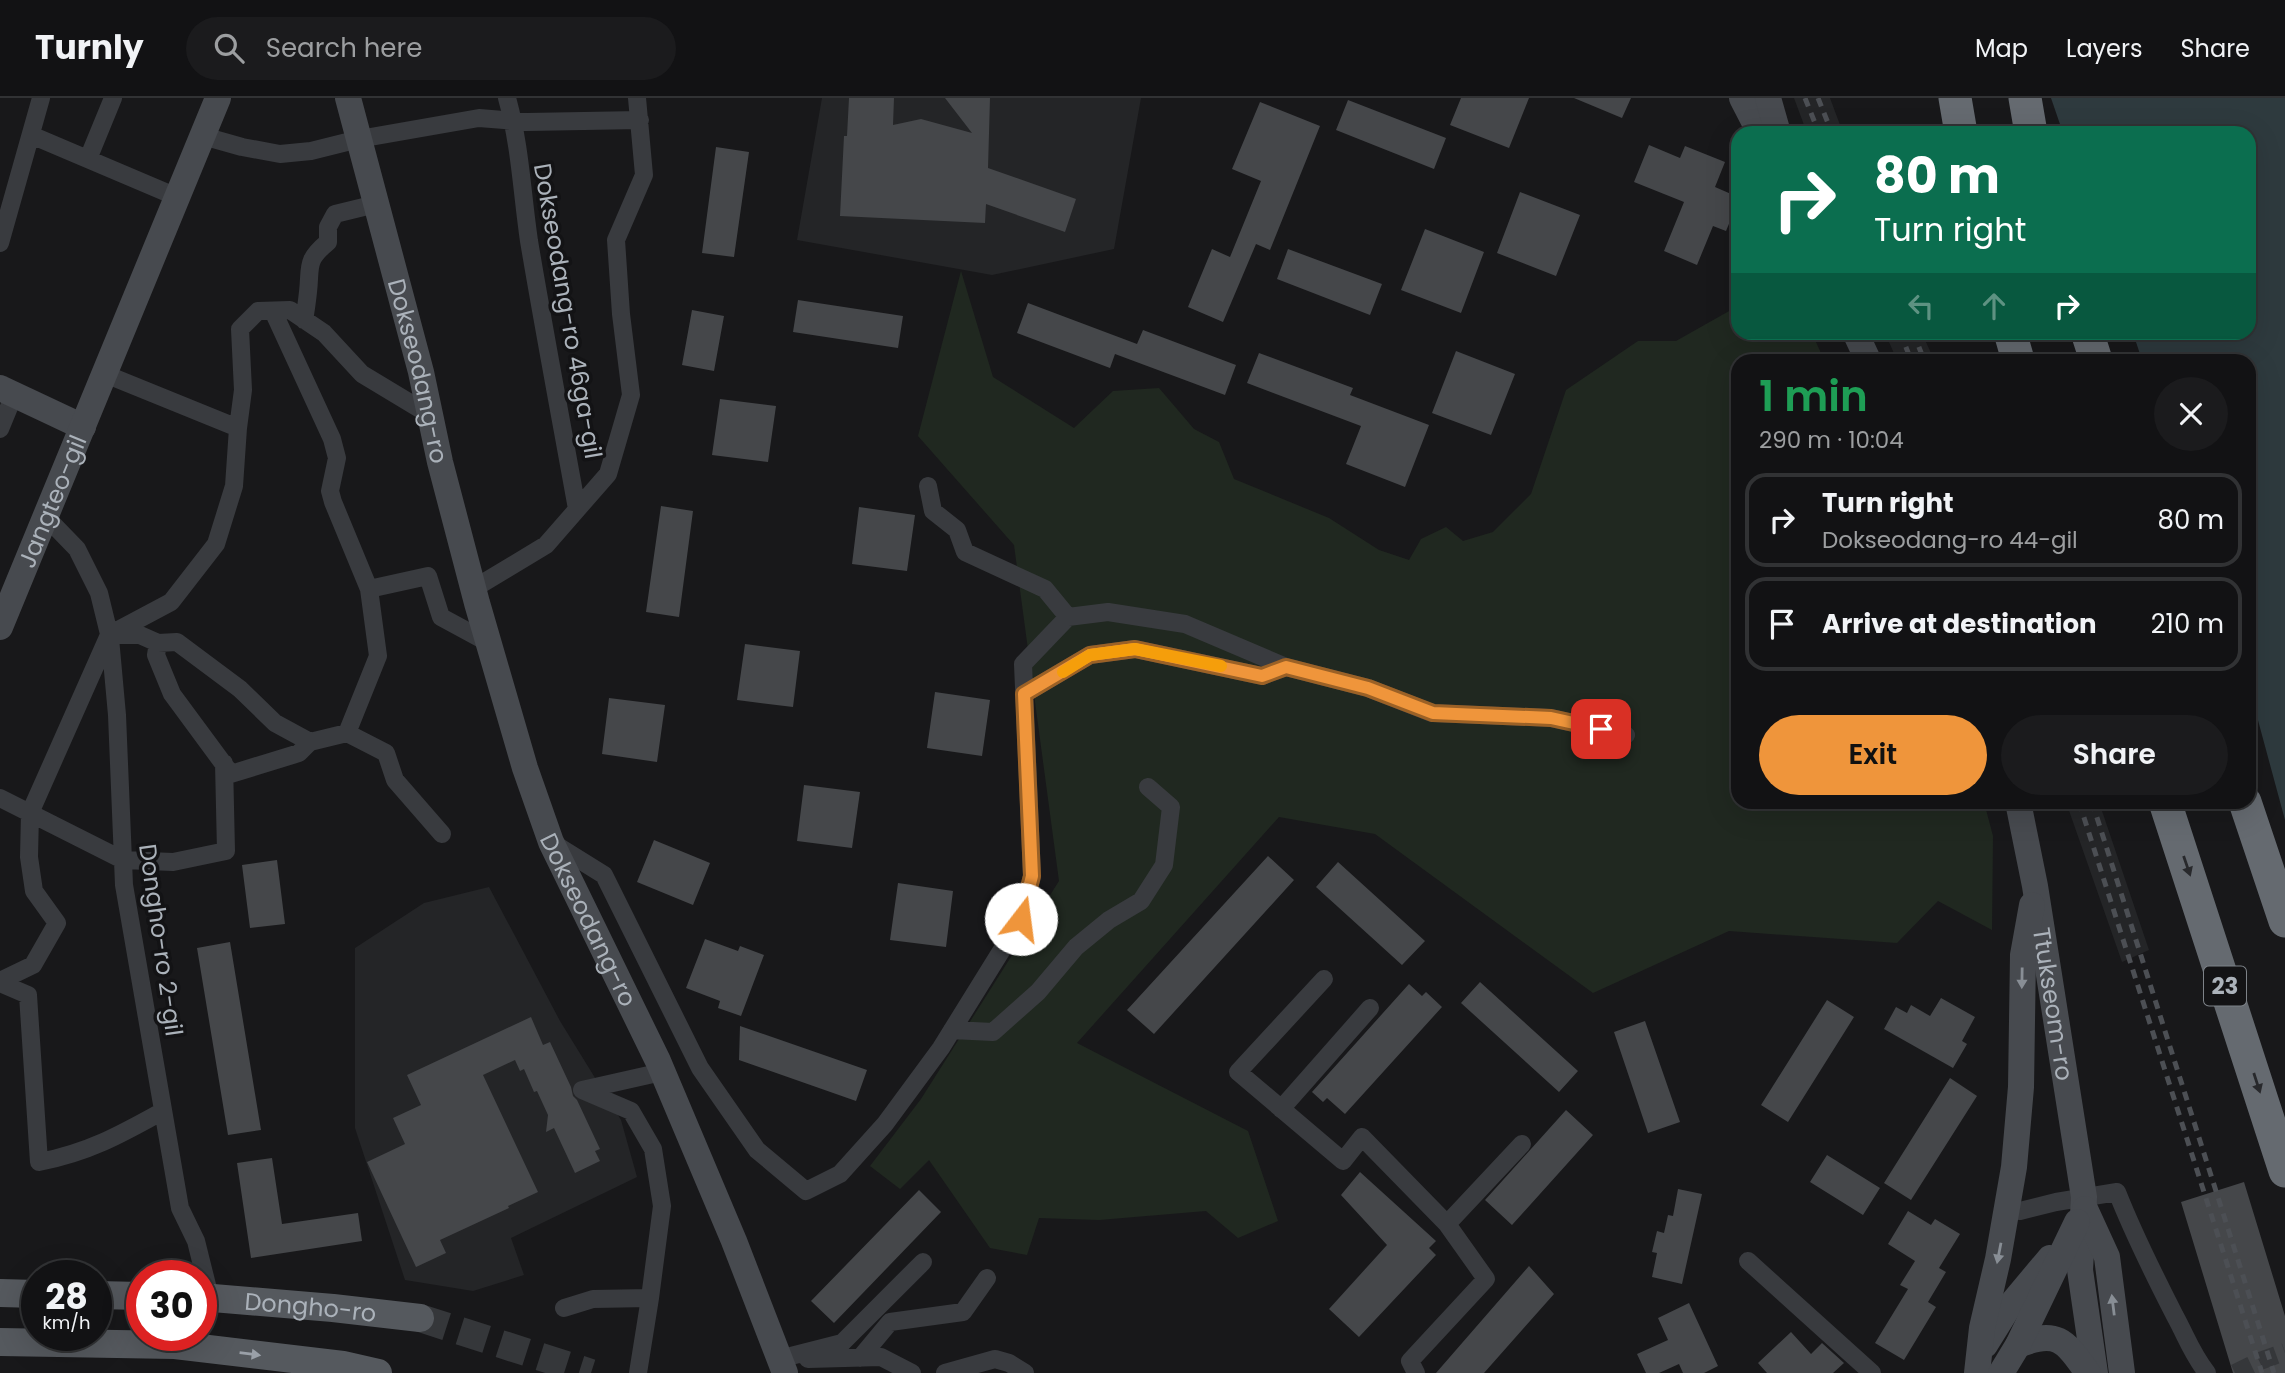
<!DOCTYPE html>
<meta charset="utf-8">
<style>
body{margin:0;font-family:Poppins,sans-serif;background:#1b1b1d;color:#f1f3f6;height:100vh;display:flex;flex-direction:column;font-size:26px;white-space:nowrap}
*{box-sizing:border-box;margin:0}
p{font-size:23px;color:#9c9ea0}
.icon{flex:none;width:38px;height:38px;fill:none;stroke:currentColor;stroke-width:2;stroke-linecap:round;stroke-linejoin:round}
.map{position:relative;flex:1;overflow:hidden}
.panel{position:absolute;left:1731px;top:256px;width:525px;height:455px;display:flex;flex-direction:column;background:#121214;border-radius:21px;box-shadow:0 7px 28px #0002,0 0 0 2px #313234}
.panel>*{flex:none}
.hud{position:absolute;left:1731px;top:28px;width:525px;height:214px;border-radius:21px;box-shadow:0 7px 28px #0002,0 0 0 2px #313234;background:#0b6e4f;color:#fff;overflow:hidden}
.speed{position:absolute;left:21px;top:1162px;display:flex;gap:14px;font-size:35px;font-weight:700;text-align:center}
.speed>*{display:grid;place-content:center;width:91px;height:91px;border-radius:50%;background:#121214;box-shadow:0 7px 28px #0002,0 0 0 2px #313234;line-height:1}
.speed small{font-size:18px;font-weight:400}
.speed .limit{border:10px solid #d22;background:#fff;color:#111}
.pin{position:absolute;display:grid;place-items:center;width:60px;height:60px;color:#fff;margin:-30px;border-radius:14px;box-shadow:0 4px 10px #0006}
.me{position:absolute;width:77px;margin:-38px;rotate:15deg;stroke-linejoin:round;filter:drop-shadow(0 0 5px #0008)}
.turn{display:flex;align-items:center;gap:24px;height:147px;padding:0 28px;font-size:32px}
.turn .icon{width:91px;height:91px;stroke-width:2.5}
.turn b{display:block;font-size:49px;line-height:60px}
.lanes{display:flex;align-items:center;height:66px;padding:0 28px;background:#0003;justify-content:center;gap:35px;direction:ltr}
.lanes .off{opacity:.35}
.round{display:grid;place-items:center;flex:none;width:74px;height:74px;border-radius:37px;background:#1b1b1d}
.headline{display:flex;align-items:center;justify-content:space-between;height:119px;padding:0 28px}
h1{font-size:42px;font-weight:600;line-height:52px;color:#1e9e55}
.button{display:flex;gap:14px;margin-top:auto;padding:14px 28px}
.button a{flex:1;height:80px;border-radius:42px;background:#ef953b;color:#111;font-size:28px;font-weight:600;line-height:80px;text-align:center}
.button a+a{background:#1b1b1d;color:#f1f3f6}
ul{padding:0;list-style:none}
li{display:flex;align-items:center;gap:21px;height:94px;margin:0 14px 10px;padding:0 14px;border:4px solid #313234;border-radius:21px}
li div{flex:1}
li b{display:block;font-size:26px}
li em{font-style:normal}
header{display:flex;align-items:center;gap:42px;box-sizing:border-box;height:98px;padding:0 35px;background:#121214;border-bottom:2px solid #313234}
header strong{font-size:33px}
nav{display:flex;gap:38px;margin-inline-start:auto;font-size:24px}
.search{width:490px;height:63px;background:#1b1b1d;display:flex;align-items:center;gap:18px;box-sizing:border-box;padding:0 24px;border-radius:38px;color:#9c9ea0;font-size:26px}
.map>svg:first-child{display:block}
.built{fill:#242527}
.green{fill:#202820}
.water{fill:#2e3a3e}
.building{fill:#45474a}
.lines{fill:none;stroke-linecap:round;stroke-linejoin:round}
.street-tunnel{stroke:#35373a;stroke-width:18;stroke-dasharray:18 9;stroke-linecap:butt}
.primary-tunnel{stroke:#35373a;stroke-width:28;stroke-dasharray:28 14;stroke-linecap:butt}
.street{stroke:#393b3f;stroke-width:18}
.secondary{stroke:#474a4f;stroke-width:26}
.primary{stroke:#55595e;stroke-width:28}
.highway{stroke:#656a70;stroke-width:33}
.rail{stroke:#4c4f54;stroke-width:5;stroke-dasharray:9 7;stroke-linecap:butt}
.oneway{fill:#28292c}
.oneway2{fill:#888e95}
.oneway3{fill:#9aa0a8}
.route-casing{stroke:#9b6126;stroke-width:18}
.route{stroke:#ef953b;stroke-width:12}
.slow{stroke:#f59e0b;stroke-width:12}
.labels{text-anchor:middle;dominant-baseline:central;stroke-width:7;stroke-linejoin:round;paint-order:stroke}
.shield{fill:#131315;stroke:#7d8288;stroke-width:2}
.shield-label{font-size:23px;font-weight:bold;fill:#abb2ba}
.street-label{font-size:24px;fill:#abb2ba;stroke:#131315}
</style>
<header>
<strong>Turnly</strong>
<div class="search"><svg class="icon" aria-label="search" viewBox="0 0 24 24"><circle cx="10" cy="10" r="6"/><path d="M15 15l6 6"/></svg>Search here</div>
<nav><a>Map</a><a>Layers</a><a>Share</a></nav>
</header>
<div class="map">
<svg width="2285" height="1275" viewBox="0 0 2285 1275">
<rect width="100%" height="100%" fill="#18181a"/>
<path class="built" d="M822,0h319l-27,151 -122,26 -195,-35z
M1794,0h36l13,35h-36z
M1885,235h37l12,27h-37z
M2066,704h33l50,148 -27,12z
M489,789l71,134 61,99 16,57 -126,61 13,37 -51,16 -68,-11 -50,-152v-180l69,-45z"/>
<path class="green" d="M961,173l32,106 81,51 39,-37 46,-3 35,41 25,13 15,37 95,39 50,32 30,10 12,-21 25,-12 17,14 30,-9 38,-38 35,-104 72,-49h38l62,-35v26l74,1 12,27h-86v442h246l9,34 -1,94 -54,-29 -41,42 -168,-12 -136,62 -218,-159 -96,-17 -202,226 171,88 30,90 -40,17 -32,-27 -107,9 -60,-2 -12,37 -37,-7 -61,-88 -29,29 -30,-23 51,-67 138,-218 -45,-336 -96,-109z"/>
<path class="water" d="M2051,0h234v722l-36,-133v-327h-107l-9,-27 116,-1v-199h-186z"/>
<path class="building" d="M849,0h45l-1,27 28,-6 51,14 -27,-35h45l-2,70 88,31 -11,33 -79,-28 -1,19 -145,-7 4,-80h3z
M1461,0h68l-20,50 -59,-23z
M1574,0h57l-9,20z
M1348,2l98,38 -12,31 -98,-39z
M1260,4l60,24 -50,124 -14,-6 -33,78 -35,-15 24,-58 18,8 31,-76 -29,-12z
M1649,47l31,13 5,-12 40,16 -10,25 23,10v5l-12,29 -13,-5 -16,39 -33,-14 20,-49 -50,-20z
M716,49l33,5 -15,105 -32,-4z
M1520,94l60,23 -24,61 -59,-23z
M1425,131l59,23 -23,61 -60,-23z
M1288,151l94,35 -12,31 -93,-36z
M798,202l105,16 -5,32 -105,-16z
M1028,205l109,41 6,-14 93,35 -11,30 -110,-41 -5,14 -93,-35z
M692,212l32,6 -10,55 -32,-6z
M1456,253l59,23 -24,61 -59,-22z
M1259,255l94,35 -3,7 79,30 -24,62 -59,-23 15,-38 -114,-43z
M720,301l56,7 -8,56 -56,-7z
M661,408l32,5 -14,106 -33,-5z
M859,409l56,8 -8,56 -55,-7z
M745,546l55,7 -7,56 -56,-7z
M935,594l55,8 -8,56 -55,-8z
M609,600l56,7 -8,57 -55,-8z
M804,687l56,7 -8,56 -55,-7z
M654,742l56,23 -17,42 -56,-23z
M1268,758l26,24 -140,154 -27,-24z
M277,762l8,64 -35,4 -8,-63z
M1338,764l87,79 -23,24 -86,-78z
M898,785l55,8 -7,56 -56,-7z
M705,841l33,12 2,-5 24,9 -23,61 -23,-8 2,-7 -34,-13z
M230,844l31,188 -33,5 -31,-187z
M1480,884l98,89 -19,21 -98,-89z
M1409,886l13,12 4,-4 16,15 -97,107 -18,-16 -4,4 -11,-10z
M1941,900l34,19 -13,24 5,3 -14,24 -69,-39 12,-22 11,6 4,-8 19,11z
M1827,902l27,17 -66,105 -27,-17z
M531,919l12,28 7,-3 21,45 2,9 4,4 23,49 -5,2 5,10 -25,12 -21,-45 -8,4 2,-17 -11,-24 -3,1 -10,-23 -4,2 -5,-11 -32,15 55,117 -30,14 1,2 -69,32 6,13 -30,14 -49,-105 38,-18 -12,-26 28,-13 -14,-30z
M1645,923l35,101 -32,11 -34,-101z
M740,928l127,44 -11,31 -117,-41z
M1950,980l27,18 -66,104 -27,-17z
M1566,1012l27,25 -81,90 -27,-25z
M1827,1057l53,33 -17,27 -53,-33z
M272,1060l10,66 76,-11 4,28 -111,17 -14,-95z
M1360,1074l76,69 -7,7 7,7 -77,82 -30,-28 58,-64 -46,-50z
M2244,1084l41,134v57h-52l-52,-171z
M1678,1091l24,5 -20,90 -30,-7 5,-24 -5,-1 5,-21 7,2 4,-18 5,1z
M919,1092l22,22 -107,111 -23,-22z
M1908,1113l23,14 4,-6 25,15 -21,34 7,4 -18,30 8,5 -32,53 -29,-17 33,-54 -8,-4 15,-24 -27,-17z
M1529,1168l25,28 -70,79h-48z
M1689,1205l29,63 -14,7h-21l-4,-9 -20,9h-13l-9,-19 31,-14 -10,-22z
M1791,1234l20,22 11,-11 22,20 -11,10h-66l-9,-10z"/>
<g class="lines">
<path class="street-tunnel" d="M2235,1275l25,-12 25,-9"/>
<path class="primary-tunnel" d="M420,1220l171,55"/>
<path class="street" d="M507,0c13,46 15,95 22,143 15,89 32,179 48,268
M31,37l146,62
M203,38l39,11 38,7 31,-3 48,-12 120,-21 48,4 113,-2
M88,61l25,-61
M0,145l41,-145
M273,213l59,128 5,19 -7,33 3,11 36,87 9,67 -31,77
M304,222c2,-10 3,-19 4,-28 3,-26 -3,-31 20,-50v-15l7,-13 41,-10
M105,276l133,54
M0,331l14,-34
M928,388l5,25 24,19 8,22 80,37 23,28
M46,419l31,32 22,44 11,45 7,77 7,170 56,323 16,33 14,56
M369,491l59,-13 13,41 48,26
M473,491l73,-44 62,-71 23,-79 -10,-81 -5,-74 28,-65 -7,-77
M109,537l62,-33 45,-58 18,-58 4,-58 5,-38 -3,-61 18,-18 32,-1 34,23 38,41 68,41
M112,537h28l18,8 -2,12 16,39 59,80 68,-21 11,-11 37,-9 39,20 9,27 47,54
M158,545l19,-1 63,47 35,34 35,19
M1024,596l66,-39 45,-6 127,27 24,-9
M0,700l123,62 50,2 53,-11 -2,-88
M551,744l53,33 96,193 57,82 49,41 34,-17 45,-50 56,-76 80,-129 11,-43 -9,-212 45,-47 40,-5 77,12 101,43 82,21 64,25 119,5 75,17
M1324,881l-86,93 105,89 19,-24 85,87
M0,883l33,-16 24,-42 -23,-32 -5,-34 1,-44 79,-178
M0,885l28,12 11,167c48,-9 81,-27 124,-51
M952,932l41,2 45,-40 38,-45 33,-27 32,-19 23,-36 7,-58 -23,-20
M1281,1011l89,-101
M2007,1112l13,1 36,-9 61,-10c17,43 37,83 58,124 12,22 16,36 32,57
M1748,1163l124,112
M564,1210l29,-9 57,-1
M860,1260l30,-36 73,-10 24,-34
M779,1261l63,-16 81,-81
M808,1261l73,-2 31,16
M638,1275l12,-75 12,-92 -9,-57 -22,-38 -49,-21 80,-18
M945,1275l50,-14 14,4 16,10
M1416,1275l-6,-12 76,-82 -39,-55 75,-80"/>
<g class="secondary">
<path id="s1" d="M348,0l73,274 19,90 37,141 48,165 26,74 107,219 76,180 51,132"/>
<path d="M1742,0l18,35"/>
<path d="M1768,0l10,35"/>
<path d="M1855,234l13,28"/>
<path d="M0,290l83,39"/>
<path id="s2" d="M0,529l218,-529"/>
<path id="s3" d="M2018,704l17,84 49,311 -4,73 15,103"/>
<path d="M2085,1111l22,48 15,116"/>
<path d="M1985,1247l23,-37 42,-50"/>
<path d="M2018,1247c40,-16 47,-4 70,28"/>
<path d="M1977,1275l5,-45 16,-69 16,-92 7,-80 2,-132 9,-50"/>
<path d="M2001,1275l17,-28 59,-123"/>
</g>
<g class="primary">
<path d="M0,1195l37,1"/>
<path d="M96,1197l46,1"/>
<path id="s4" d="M201,1199l132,11 87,10"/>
<path d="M0,1244l175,3 168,20 35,8"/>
</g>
<path class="highway" d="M1955,0l6,35
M2025,0l6,35
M2010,234l8,28
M2087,234l9,28
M2165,704l120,369
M2245,704l40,119"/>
<path class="rail" d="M1805,0l14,35
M1818,0l14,35
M1900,234l11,28
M1913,234l11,28
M2079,704l183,571
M2092,704l182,571"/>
</g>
<defs><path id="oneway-solid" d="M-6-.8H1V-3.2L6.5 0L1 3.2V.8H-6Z" transform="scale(1.75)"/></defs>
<g class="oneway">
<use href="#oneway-solid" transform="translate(2187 768) rotate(71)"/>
<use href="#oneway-solid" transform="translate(2257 985) rotate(72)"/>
</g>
<g class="oneway2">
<use href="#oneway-solid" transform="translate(2022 880) rotate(91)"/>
<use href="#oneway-solid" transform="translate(1999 1155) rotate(101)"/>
<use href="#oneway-solid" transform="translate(2113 1207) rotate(-97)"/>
</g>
<use class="oneway3" href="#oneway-solid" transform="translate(250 1256) rotate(7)"/>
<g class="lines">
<defs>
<path id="route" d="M1021,821l11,-43 -8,-182 66,-39 45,-6 127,27 24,-9 82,21 65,25 118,5 50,11"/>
</defs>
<use href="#route" class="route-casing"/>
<use href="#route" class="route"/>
<path class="slow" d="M1063,574l27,-17 45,-6 86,17"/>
</g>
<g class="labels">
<rect class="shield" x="2204" y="868.5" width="42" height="39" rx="5"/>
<g class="shield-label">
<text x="2225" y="888">23</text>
</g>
<g class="street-label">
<text transform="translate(568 213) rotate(80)">Dokseodang-ro 46ga-gil</text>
<text stroke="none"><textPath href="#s1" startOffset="282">Dokseodang-ro</textPath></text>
<text stroke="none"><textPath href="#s2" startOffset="136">Jangteo-gil</textPath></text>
<text stroke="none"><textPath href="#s1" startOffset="858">Dokseodang-ro</textPath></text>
<text transform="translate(161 842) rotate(82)">Dongho-ro 2-gil</text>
<text stroke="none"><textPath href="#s3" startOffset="205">Ttukseom-ro</textPath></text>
<text stroke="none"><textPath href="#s4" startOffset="110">Dongho-ro</textPath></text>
</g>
</g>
</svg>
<div class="speed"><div>28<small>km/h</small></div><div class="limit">30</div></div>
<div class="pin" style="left:1601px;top:631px;background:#d93025"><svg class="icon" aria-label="arrive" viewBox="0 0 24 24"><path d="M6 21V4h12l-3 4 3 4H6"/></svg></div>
<svg class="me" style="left:1021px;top:821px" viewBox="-20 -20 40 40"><circle r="19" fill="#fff"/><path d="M0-13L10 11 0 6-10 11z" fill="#ef953b"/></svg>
<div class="hud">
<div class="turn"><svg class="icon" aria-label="right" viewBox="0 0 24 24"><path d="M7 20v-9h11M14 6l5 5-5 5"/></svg><div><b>80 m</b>Turn right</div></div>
<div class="lanes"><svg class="icon off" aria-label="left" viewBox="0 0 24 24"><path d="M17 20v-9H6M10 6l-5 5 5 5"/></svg><svg class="icon off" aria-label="ahead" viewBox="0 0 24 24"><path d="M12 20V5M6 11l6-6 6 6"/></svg><svg class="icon" aria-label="right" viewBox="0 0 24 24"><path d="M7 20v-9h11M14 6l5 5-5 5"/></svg></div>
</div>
<section class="panel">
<div class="headline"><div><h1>1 min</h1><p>290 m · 10:04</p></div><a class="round"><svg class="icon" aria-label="close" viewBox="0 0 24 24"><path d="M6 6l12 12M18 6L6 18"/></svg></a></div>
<ul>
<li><svg class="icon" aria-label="right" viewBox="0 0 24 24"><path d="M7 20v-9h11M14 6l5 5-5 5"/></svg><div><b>Turn right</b><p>Dokseodang-ro 44-gil</p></div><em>80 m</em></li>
<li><svg class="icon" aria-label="arrive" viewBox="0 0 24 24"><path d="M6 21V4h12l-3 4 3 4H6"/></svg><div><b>Arrive at destination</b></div><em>210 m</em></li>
</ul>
<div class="button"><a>Exit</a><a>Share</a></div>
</section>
</div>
